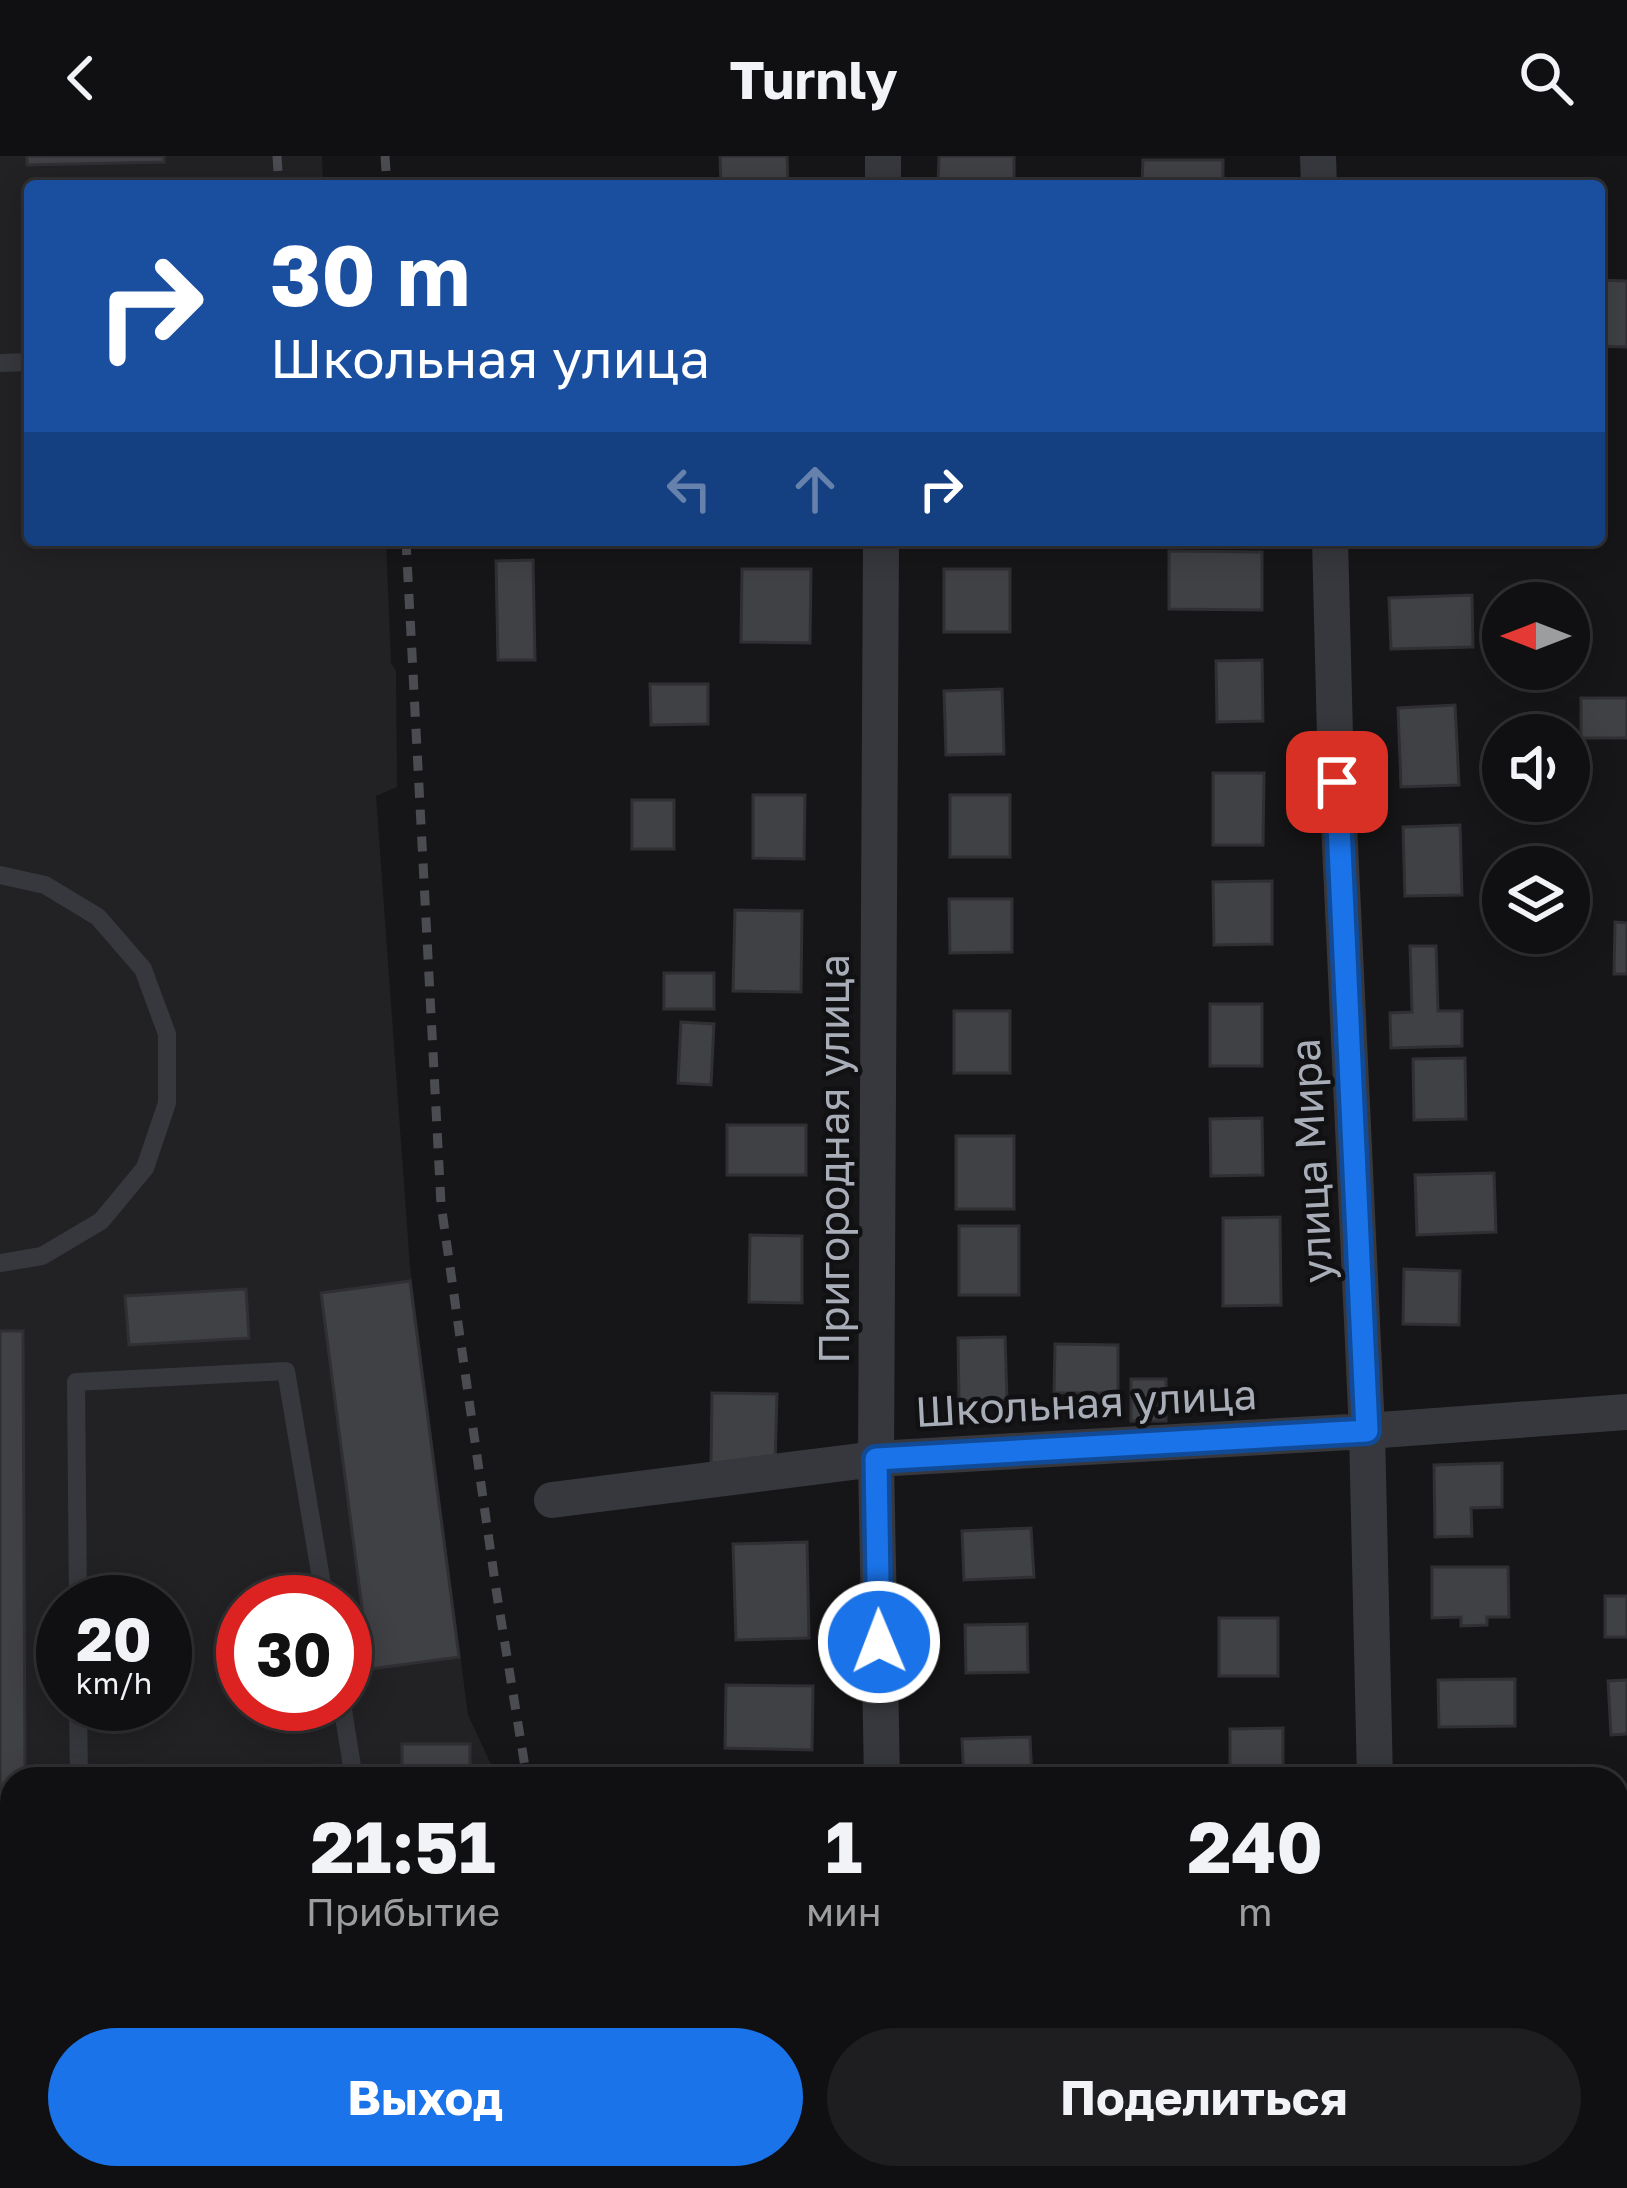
<!DOCTYPE html>
<html lang="ru">
<meta charset="utf-8">
<style>
body{margin:0;font-family:"Golos Text",sans-serif;background:#1e1e20;color:#f1f3f6;height:100vh;display:flex;flex-direction:column;font-size:45px;white-space:nowrap}
*{box-sizing:border-box;margin:0}
p{font-size:39px;color:#9c9d9f}
.icon{flex:none;width:66px;height:66px;fill:none;stroke:currentColor;stroke-width:2;stroke-linecap:round;stroke-linejoin:round}
.map{position:relative;flex:1;overflow:hidden}
.side{position:absolute;left:0px;top:1611px;width:1629px;height:423px;display:flex;flex-direction:column;background:#101012;border-radius:36px 36px 0 0;box-shadow:0 6px 30px #0003,0 0 0 3px #303032}
.side>*{flex:none}
.hud{position:absolute;left:24px;top:24px;width:1581px;height:366px;border-radius:12px;box-shadow:0 6px 30px #0003,0 0 0 3px #303032;background:#1a4fa0;color:#fff;overflow:hidden}
.needle{width:78px;rotate:270deg}
.buttons{position:absolute;left:1482px;top:426px;display:grid;gap:24px}
.buttons a{display:grid;place-items:center;width:108px;height:108px;border-radius:50%;background:#101012;box-shadow:0 6px 30px #0003,0 0 0 3px #303032;font-size:60px}
.speed{position:absolute;left:36px;top:1419px;display:flex;gap:24px;font-size:60px;font-weight:700;text-align:center}
.speed>*{display:grid;place-content:center;width:156px;height:156px;border-radius:50%;background:#101012;box-shadow:0 6px 30px #0003,0 0 0 3px #303032;line-height:1}
.speed small{font-size:30px;font-weight:400}
.speed .limit{border:18px solid #d22;background:#fff;color:#111}
.pin{position:absolute;display:grid;place-items:center;width:102px;height:102px;color:#fff;margin:-51px;border-radius:24px;box-shadow:0 6px 18px #0006}
.me{position:absolute;width:132px;margin:-66px;rotate:359deg;stroke-linejoin:round;filter:drop-shadow(0 0 9px #0008)}
.turn{display:flex;align-items:center;gap:42px;height:252px;padding:0 48px;font-size:54px}
.turn .icon{width:156px;height:156px;stroke-width:2.5}
.turn b{display:block;font-size:84px;line-height:102px}
.lanes{display:flex;align-items:center;height:114px;padding:0 48px;background:#0003;justify-content:center;gap:60px;direction:ltr}
.lanes .off{opacity:.35}
.eta{display:flex;justify-content:space-evenly;align-items:center;height:204px;text-align:center}
.eta b{font-size:72px;font-weight:700;line-height:84px}
.action{display:flex;gap:24px;margin-top:auto;padding:24px 48px}
.action a{flex:1;height:138px;border-radius:72px;background:#1a73e8;color:#fff;font-size:48px;font-weight:700;line-height:138px;text-align:center}
.action a+a{background:#1e1e20;color:#f1f3f6}
header{display:flex;justify-content:space-between;align-items:center;height:156px;padding:0 48px;background:#101012;font-size:54px;font-weight:700}
.map>svg:first-child{display:block}
.built{fill:#222225;fill-rule:evenodd}
.building{fill:#404145;stroke:#303034;stroke-width:3}
.lines{fill:none;stroke-linecap:round;stroke-linejoin:round}
.service{stroke:#37383d;stroke-width:18}
.minor{stroke:#37383d;stroke-width:36}
.rail{stroke:#4a4c52;stroke-width:9;stroke-dasharray:15 12;stroke-linecap:butt}
.route-casing{stroke:#114b97;stroke-width:30}
.route{stroke:#1a73e8;stroke-width:21}
.labels{text-anchor:middle;dominant-baseline:central;stroke-width:9;stroke-linejoin:round;paint-order:stroke}
.street-label{font-size:42px;fill:#a8adb8;stroke:#111113}
</style>
<header><svg class="icon" aria-label="back" viewBox="0 0 24 24"><path d="M15 5l-7 7 7 7"/></svg>Turnly<svg class="icon" aria-label="search" viewBox="0 0 24 24"><circle cx="10" cy="10" r="6"/><path d="M15 15l6 6"/></svg></header>
<div class="map">
<svg width="1627" height="2032" viewBox="0 0 1627 2032">
<rect width="100%" height="100%" fill="#161618"/>
<path class="built" d="M0,0h322l1,30h-293v354h356l5,123 5,8 1,116 -21,9 34,471 58,448 30,64h-486v399h494v10h-506zM63,1446h102v102h-102zM243,1446h102v102h-102z"/>
<path class="building" d="M27,0h137v6l-137,3z
M720,0h67l1,30h-67z
M939,0h75v30h-76z
M1143,4h80v26h-81z
M1600,124l27,1v66l-28,-1z
M1169,395l93,1v58l-93,-1z
M533,404l2,100h-37l-2,-99z
M742,413h69l-1,74 -69,-1z
M944,413h66v63h-66z
M1472,439l1,52 -82,2 -2,-51z
M1262,504l1,61 -46,1 -1,-61z
M650,528h58v40l-57,1z
M1002,533l2,65 -58,1 -2,-64z
M1581,542h46v40h-46z
M1455,549l4,80 -58,2 -3,-79z
M1213,617h51l-1,72h-50z
M753,639h52l-1,64 -51,-1z
M950,639h60v62h-60z
M632,644h42v49h-42z
M1460,669l2,70 -57,1 -2,-69z
M1272,725v63l-58,1 -1,-63z
M949,743h63v53l-62,1z
M735,754l67,1 -1,81 -68,-1z
M1615,766l12,1v51h-13z
M1410,790h26l2,65h24v35l-71,2 -1,-35 22,-1z
M664,817h50v36h-50z
M1210,848h52v62h-52z
M954,855h56v62h-56z
M681,866l33,2 -3,61 -33,-2z
M1465,902l1,61 -52,1 -1,-61z
M1262,962l1,57 -52,1 -1,-57z
M727,969h79v50h-79z
M956,980h58v73h-58z
M1494,1017l2,59 -79,3 -2,-60z
M1280,1061l1,88 -58,1v-88z
M959,1070h60v69h-60z
M750,1079l52,1v67l-53,-1z
M1404,1113l56,2 -1,54 -56,-1z
M410,1125l49,376 -89,12 -49,-376z
M246,1133l3,49 -120,7 -4,-49z
M0,1175h23l2,448h-13v231h-12z
M1005,1181l2,63 -48,1 -1,-63z
M1055,1188l63,1v48h-64z
M1131,1223h35v42h-35z
M712,1237l65,1 -2,71 -64,-1z
M1502,1307v44l-31,1 1,28 -37,1 -1,-72z
M1031,1372l3,49 -70,3 -2,-49z
M807,1386l2,96 -73,2 -3,-96z
M1432,1411h76l1,50h-22v8l-26,1v-9l-29,1z
M1605,1440h22v41h-22z
M1219,1462h59v58h-59z
M1027,1468l1,48 -62,1 -1,-48z
M1515,1523v47l-76,1 -1,-47z
M1627,1524v54l-16,1 -3,-54z
M726,1529l87,1 -1,64 -87,-2z
M1283,1572v51h-53v-50z
M1030,1581l2,42h-68l-2,-40z
M402,1588h68v35h-68z
M0,2000h12v22h96v10h-108z
M425,2022h69v10h-69z
M973,2022h58v10h-58z"/>
<g class="lines">
<path class="service" d="M0,207l30,-1
M0,719l45,10 53,32 45,52 24,65v69l-22,65 -44,53 -59,35 -42,7
M78,1446l-2,-220 210,-11 39,231
M78,1548l1,75
M342,1548l12,75
M0,1948h12
M359,2022l1,10
M231,2032v-10"/>
<path class="minor" d="M1318,0l1,30
M883,30v-30
M881,384l-5,919 6,320
M1330,384l5,196 32,695 8,348
M552,1344l324,-41 491,-28 260,-19
M890,2022v10
M1386,2022v10"/>
<path class="rail" d="M277,0l2,30
M385,0l2,30
M406,384l35,664 55,385 31,190
M589,2022l2,10
M547,2032l1,-10"/>
</g>
<g class="lines">
<defs>
<path id="route" d="M879,1486l-3,-183 491,-28 -30,-649"/>
</defs>
<use href="#route" class="route-casing"/>
<use href="#route" class="route"/>
</g>
<g class="labels">
<g class="street-label">
<text transform="translate(833 1003) rotate(-90)">Пригородная улица</text>
<text transform="translate(1310 1005) rotate(-93)">улица Мира</text>
<text transform="translate(1086 1246) rotate(-3)">Школьная улица</text>
</g>
</g>
</svg>
<div class="buttons">
<a><svg class="needle" viewBox="-14 -14 28 28"><path d="M0-13l5 13h-10z" fill="#e53935"/><path d="M0 13l5-13h-10z" fill="#9c9d9f"/></svg></a>
<a><svg class="icon" aria-label="sound" viewBox="0 0 24 24"><path d="M4 9h4l5-4v14l-5-4H4zM17 9q2 3 0 6"/></svg></a>
<a><svg class="icon" aria-label="layers" viewBox="0 0 24 24"><path d="M12 4l9 5-9 5-9-5zM3 14l9 5 9-5"/></svg></a>
</div>
<div class="speed"><div>20<small>km/h</small></div><div class="limit">30</div></div>
<div class="pin" style="left:1337px;top:626px;background:#d93025"><svg class="icon" aria-label="arrive" viewBox="0 0 24 24"><path d="M6 21V4h12l-3 4 3 4H6"/></svg></div>
<svg class="me" style="left:879px;top:1486px" viewBox="-20 -20 40 40"><circle r="17" fill="#1a73e8" stroke="#fff" stroke-width="3"/><path d="M0-11L8 9 0 5-8 9z" fill="#fff"/></svg>
<div class="hud">
<div class="turn"><svg class="icon" aria-label="right" viewBox="0 0 24 24"><path d="M7 20v-9h11M14 6l5 5-5 5"/></svg><div><b>30 m</b>Школьная улица</div></div>
<div class="lanes"><svg class="icon off" aria-label="left" viewBox="0 0 24 24"><path d="M17 20v-9H6M10 6l-5 5 5 5"/></svg><svg class="icon off" aria-label="ahead" viewBox="0 0 24 24"><path d="M12 20V5M6 11l6-6 6 6"/></svg><svg class="icon" aria-label="right" viewBox="0 0 24 24"><path d="M7 20v-9h11M14 6l5 5-5 5"/></svg></div>
</div>
<section class="side">
<div class="eta">
<div><b>21:51</b><p>Прибытие</p></div>
<div><b>1</b><p>мин</p></div>
<div><b>240</b><p>m</p></div>
</div>
<div class="action"><a>Выход</a><a>Поделиться</a></div>
</section>
</div>
